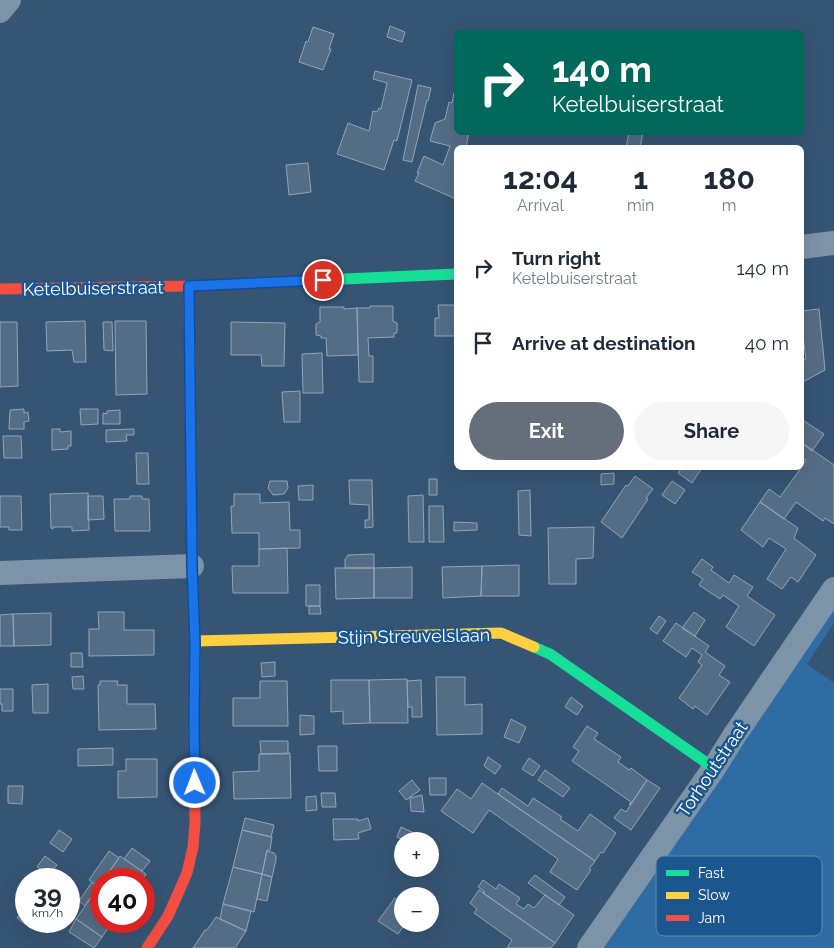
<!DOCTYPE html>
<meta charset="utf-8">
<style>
body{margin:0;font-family:Raleway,sans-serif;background:#f6f6f7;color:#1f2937;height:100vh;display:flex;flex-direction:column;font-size:19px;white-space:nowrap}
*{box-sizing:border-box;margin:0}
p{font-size:16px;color:#747a83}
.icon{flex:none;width:28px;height:28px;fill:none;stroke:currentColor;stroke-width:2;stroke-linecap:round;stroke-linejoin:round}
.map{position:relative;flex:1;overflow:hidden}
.sheet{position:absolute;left:454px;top:145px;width:350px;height:325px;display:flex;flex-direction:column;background:#fff;border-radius:8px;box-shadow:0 5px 20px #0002}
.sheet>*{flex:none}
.guide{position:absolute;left:454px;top:30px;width:350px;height:105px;border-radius:8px;box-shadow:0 5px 20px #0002;background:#00695c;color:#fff;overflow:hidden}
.controls{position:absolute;left:394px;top:832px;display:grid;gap:10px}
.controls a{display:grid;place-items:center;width:45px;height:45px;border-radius:50%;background:#fff;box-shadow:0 5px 20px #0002;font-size:25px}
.speed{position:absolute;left:15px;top:868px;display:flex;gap:10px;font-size:25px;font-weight:700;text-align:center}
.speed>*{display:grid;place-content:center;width:65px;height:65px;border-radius:50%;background:#fff;box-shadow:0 5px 20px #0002;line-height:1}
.speed small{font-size:12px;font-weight:400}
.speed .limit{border:8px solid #d22;background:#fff;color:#111}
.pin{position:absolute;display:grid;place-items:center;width:42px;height:42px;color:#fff;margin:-21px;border:2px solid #fff;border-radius:50%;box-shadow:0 1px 5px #0007}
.me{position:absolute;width:55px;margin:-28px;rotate:359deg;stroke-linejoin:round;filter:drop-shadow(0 0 4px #0008)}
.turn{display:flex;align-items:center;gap:18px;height:105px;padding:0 15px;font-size:22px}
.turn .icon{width:65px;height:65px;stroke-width:2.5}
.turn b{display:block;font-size:35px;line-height:42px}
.eta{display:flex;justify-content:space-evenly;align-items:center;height:85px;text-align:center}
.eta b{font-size:30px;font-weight:700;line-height:35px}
.cta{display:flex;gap:10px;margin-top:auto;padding:10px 15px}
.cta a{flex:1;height:58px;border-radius:30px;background:#646f7b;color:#fff;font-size:20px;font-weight:700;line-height:58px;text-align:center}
.cta a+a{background:#f6f6f7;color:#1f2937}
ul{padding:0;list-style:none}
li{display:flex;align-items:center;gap:15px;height:75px;padding:0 15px}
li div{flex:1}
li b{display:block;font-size:19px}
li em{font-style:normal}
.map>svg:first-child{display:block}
.green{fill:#306ca4}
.building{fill:#546d86;stroke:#92a4b6}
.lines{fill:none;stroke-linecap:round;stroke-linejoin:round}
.street{stroke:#7d93a7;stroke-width:24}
.fast{stroke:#16e098;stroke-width:11}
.slow{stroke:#ffcf43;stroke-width:11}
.jam{stroke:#f24e42;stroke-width:11}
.route-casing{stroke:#114b97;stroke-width:12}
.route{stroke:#1a73e8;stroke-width:9}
.labels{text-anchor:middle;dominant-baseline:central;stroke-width:5;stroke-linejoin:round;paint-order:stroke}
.street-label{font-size:18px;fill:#fff;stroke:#1c568e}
.key{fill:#1c568e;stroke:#6089b0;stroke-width:1}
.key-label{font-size:14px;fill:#fff}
</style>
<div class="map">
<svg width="834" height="948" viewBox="0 0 834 948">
<rect width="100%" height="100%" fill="#365574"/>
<path class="green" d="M834,610v13l-27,41 27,19v265h-236l199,-292 4,3z"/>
<path class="building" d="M390,26l15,6 -3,10 -15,-5z
M313,27l21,7 -5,15h2l-8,21 -24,-8 7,-21 2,1z
M375,71l37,9 -15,61 -3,-1 -10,30 -47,-16 11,-31 21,8 4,-20 4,1 2,-4 2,1 6,-26 -14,-4z
M418,85l13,3 -3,13 -1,-1 -15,62 -9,-2z
M454,93h2v39h13l-3,16h-10v51l-41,-18 4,-8h-2l7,-17 19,9 7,-19 -20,-5 5,-18 10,-4 4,-17 3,1z
M629,132h14l-3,16h-14z
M308,163l3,29 -22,3 -3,-30z
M438,305h16l1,4h1v27h-21v-18h4z
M370,306h23v15l4,2v10h-3v4l-26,1 1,18h4v26h-14l-2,-74h13z
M320,307h24v2l13,-1 1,47 -31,1 -1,-18h-5v-2l-5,-1v-11l4,-2z
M819,309l6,61 -24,13v-23l5,-1 -5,-38v-10z
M85,321l1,41h-12l-2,-12 -25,1 -1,-29z
M115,321h31l1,73 -31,1z
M0,322h17l1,64 -18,1z
M103,322h9l1,29 -9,-1z
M231,322l54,1 -1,43h-22l-1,-11h-30z
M322,353l1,40h-20l-1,-39z
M300,391v31h-16l-2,-30z
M24,409v4l4,-1 1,9 -5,1v7h-15l1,-19z
M80,409h18v15l-17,1z
M120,410v14h-17v-11l4,1v-3z
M801,419l23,15 -12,17 -11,-9z
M52,429h8v3l11,-1v15h-3v3l-16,1z
M134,429v6h-8l1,6 -21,1v-12z
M3,436h18l1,22h-18z
M801,442l33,23v59l-9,-6 -2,3 -27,-19 -12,17 -24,-17 9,-13 11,8 21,-29 5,-8 -5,-3z
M136,453h12l1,31h-12z
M682,468h20l-10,15 -14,-10z
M614,473v11l-13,1v-11z
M635,476l18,13 -7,9 2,1 -26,39 -21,-16 25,-37 2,1z
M429,479h8v16h-8z
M349,480h23l1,47 -8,1v-8h4v-15l-19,-1z
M270,481h17l1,7 -4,6 -11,1 -5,-7z
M672,481l13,9 -10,14 -13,-9z
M313,485v15h-14l-1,-14z
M530,490l1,46 -12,-1 -1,-44z
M88,493l1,37 -17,1v-4h-19v2l-2,-1 -1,-34z
M234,494h26v9l29,-1 1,28h10v18l-41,1v-16h-27l-1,-27h3z
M423,495l1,47h-15l-1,-46z
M0,496h21l1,34h-13v-3h-9z
M88,496h15l1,23 -16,1z
M130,496h12v3h7l1,32h-35l-1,-32h16z
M760,502l38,26 -4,10 22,17 -18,27 -7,-5 -9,12 -15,-10 19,-30 -17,-11 -6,9 -22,-17z
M429,506h14l1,36h-15z
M454,522l23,1v7l-23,1z
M594,527l-1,31 -17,1v25h-27l-1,-56z
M287,548l1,45h-55l-1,-27h27v-17z
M374,554v14h-29v-9l3,-4z
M702,559l11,8 -2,3 18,13 5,-8 19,12 -6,9 28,19 -21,31 -28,-19 13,-21 -16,-11 -3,4 -21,-14 4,-6 -11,-7z
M519,565v31h-38l1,-30z
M482,566l-1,30 -38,2 -1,-31z
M412,567v31h-38v-30z
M335,568h39v30l-38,1z
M306,585h14v21h-14z
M309,606h11l1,8h-12z
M98,612h26v18h30v25l-65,1v-27h10z
M694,612l11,8 -10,16 -13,-8z
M51,613v32l-37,1 -1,-32z
M13,614l1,32h-14v-31z
M659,616l7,5 -9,13 -7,-5z
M676,623l33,23 -4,6 20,14 -6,9 11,7 -23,33 -12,-9 -2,3 -14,-11 23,-33 -4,-3 4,-7 -10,-7 -6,9 -23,-16z
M71,653h11l1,14h-12z
M275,662v14l-13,1 -1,-14z
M83,676l1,13h-11l-1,-12z
M436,677h29v28l17,-1v30l-45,1z
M407,679l1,44h-38l-1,-43z
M331,680h38l1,43 -27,1v-13l-12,1z
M421,680l1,37h-10v-10h-4l-1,-26z
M100,681h18l-1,4h10v19h28l1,25 -57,1 -1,-45h2z
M260,681h27l1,45h-55v-28h27z
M48,684v29h-15l-1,-28z
M0,689h13v22h-11v-7h-2z
M571,697l12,9 -6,9 -12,-8z
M300,715l14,1v18l-14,1z
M511,719l15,8 -7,16 -15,-6z
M587,726l11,7 -4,6 27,18 -3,5 11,8 2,-2 16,12 -17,25 -1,-1 2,-2 -59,-41 7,-10 -6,-4z
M260,741h28v13h-27z
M318,746h19v25h-18z
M113,748v17l-35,1v-17z
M290,753l1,45 -57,1 -1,-27 26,-1v-17z
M488,757l13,9 -6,8 -11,-8z
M529,758l11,8 -7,10 -11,-7z
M126,759h31v38l-39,1v-27h8z
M545,770l25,18 -7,9 -25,-17z
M429,778h17v17h-16z
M412,780l8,10 -14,10 -7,-9z
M647,780l13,8 -29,42 -17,-12 7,-9 5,3z
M482,783l113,78 -6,8 2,1 -14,20 -27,-18 8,-13 -69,-49 -16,23 -32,-22 16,-22 14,10z
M8,786h15l-1,18 -14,-1z
M502,788l26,18 5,-8 29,19 -2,2 18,12 12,-17 26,19 -13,20 -2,-1 -6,9 -97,-67z
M321,793h14l1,14h-14z
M422,795l2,17 -13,-1 -1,-13z
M316,796l1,14 -11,1v-14z
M245,818l29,7 -3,12 -29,-7z
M368,818l3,11 -13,4 1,6 -25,1 -1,-21h25v2z
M401,827l15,7 -4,7h-6l-9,-4z
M59,830l13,9 -9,13 -13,-9z
M242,830l30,7 -2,13h-3l-5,24 -29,-7z
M132,848l18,13 -8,10 -18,-12z
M109,851l10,7 -15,21h-3v3l-3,5 -9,-7z
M267,851l7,2 2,3v4l-4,17 -10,-3z
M45,856l12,9 -8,10 -12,-8z
M120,856l26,18 -3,5h-39z
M233,867l29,7 -8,38 -31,-8z
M262,874l10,3 -5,24 -10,-2z
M535,875l30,22 -6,8 -31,-22z
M483,880l13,9 3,-5 21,14 -4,6 8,5 4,-5 6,4 11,-13 29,20 -19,28 -72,-50 2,-1 -7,-5z
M92,882l6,5 -13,19 -6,-5z
M98,887l3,2v32h12l-11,16 -26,-18z
M479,890l76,53 -4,5h-44l5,-8 -38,-27 3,-4 -7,-6z
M395,898l7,5v21h3l-7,10 -20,-13z
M223,904l28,7 -5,20 -26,-12z
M23,909l3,2v10h9l-5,7 -13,-10z
M216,917l30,14 -11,17h-42l12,-18h2z
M76,919l26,18 -8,11 -25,-16z"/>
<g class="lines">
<path class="street" d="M0,11l9,-11
M801,247l33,-4
M0,573l192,-7
M589,948l125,-180 20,-32 100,-147"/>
<path class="fast" d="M254,283l202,-9
M534,647l16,7 164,114"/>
<path class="slow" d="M189,286l3,280 3,75 -1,93
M195,641l306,-8 33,14"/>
<path class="jam" d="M0,289l189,-3 65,-3
M147,948l21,-32 19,-43 6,-26 2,-24 -1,-89"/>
</g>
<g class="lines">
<defs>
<path id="route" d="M195,783l-1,-60 1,-81 -3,-76 -3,-280 134,-6"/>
</defs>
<use href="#route" class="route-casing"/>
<use href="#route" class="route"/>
</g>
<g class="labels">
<g class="street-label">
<text transform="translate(93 288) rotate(-1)">Ketelbuiserstraat</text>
<text transform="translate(414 636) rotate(-1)">Stijn Streuvelslaan</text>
<text transform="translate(712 769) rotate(-56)">Torhoutstraat</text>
</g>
</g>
<rect x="656" y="856" width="166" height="80" rx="8" class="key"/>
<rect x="666" y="870" width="23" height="6" fill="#16e098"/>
<rect x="666" y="892" width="23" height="7" fill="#ffcf43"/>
<rect x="666" y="915" width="23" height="6" fill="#f24e42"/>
<g class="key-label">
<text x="698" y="878">Fast</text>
<text x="698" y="900">Slow</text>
<text x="698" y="923">Jam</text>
</g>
</svg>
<div class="controls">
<a>+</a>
<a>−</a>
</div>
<div class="speed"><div>39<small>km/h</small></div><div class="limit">40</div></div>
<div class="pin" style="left:323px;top:280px;background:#d93025"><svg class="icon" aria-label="arrive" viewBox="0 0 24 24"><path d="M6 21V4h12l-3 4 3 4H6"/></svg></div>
<svg class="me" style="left:195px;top:783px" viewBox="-20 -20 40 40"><circle r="17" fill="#1a73e8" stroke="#fff" stroke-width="3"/><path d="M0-11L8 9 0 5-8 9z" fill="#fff"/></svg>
<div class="guide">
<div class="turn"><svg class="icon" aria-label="right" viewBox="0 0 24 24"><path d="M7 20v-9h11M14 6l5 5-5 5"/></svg><div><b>140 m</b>Ketelbuiserstraat</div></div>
</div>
<section class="sheet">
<div class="eta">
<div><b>12:04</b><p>Arrival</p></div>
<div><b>1</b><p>min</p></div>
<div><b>180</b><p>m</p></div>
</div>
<ul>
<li><svg class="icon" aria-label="right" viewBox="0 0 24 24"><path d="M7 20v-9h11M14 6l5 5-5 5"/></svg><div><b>Turn right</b><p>Ketelbuiserstraat</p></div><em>140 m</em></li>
<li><svg class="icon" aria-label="arrive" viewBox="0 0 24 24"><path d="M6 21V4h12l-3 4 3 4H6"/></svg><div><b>Arrive at destination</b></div><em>40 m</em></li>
</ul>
<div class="cta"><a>Exit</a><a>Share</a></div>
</section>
</div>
